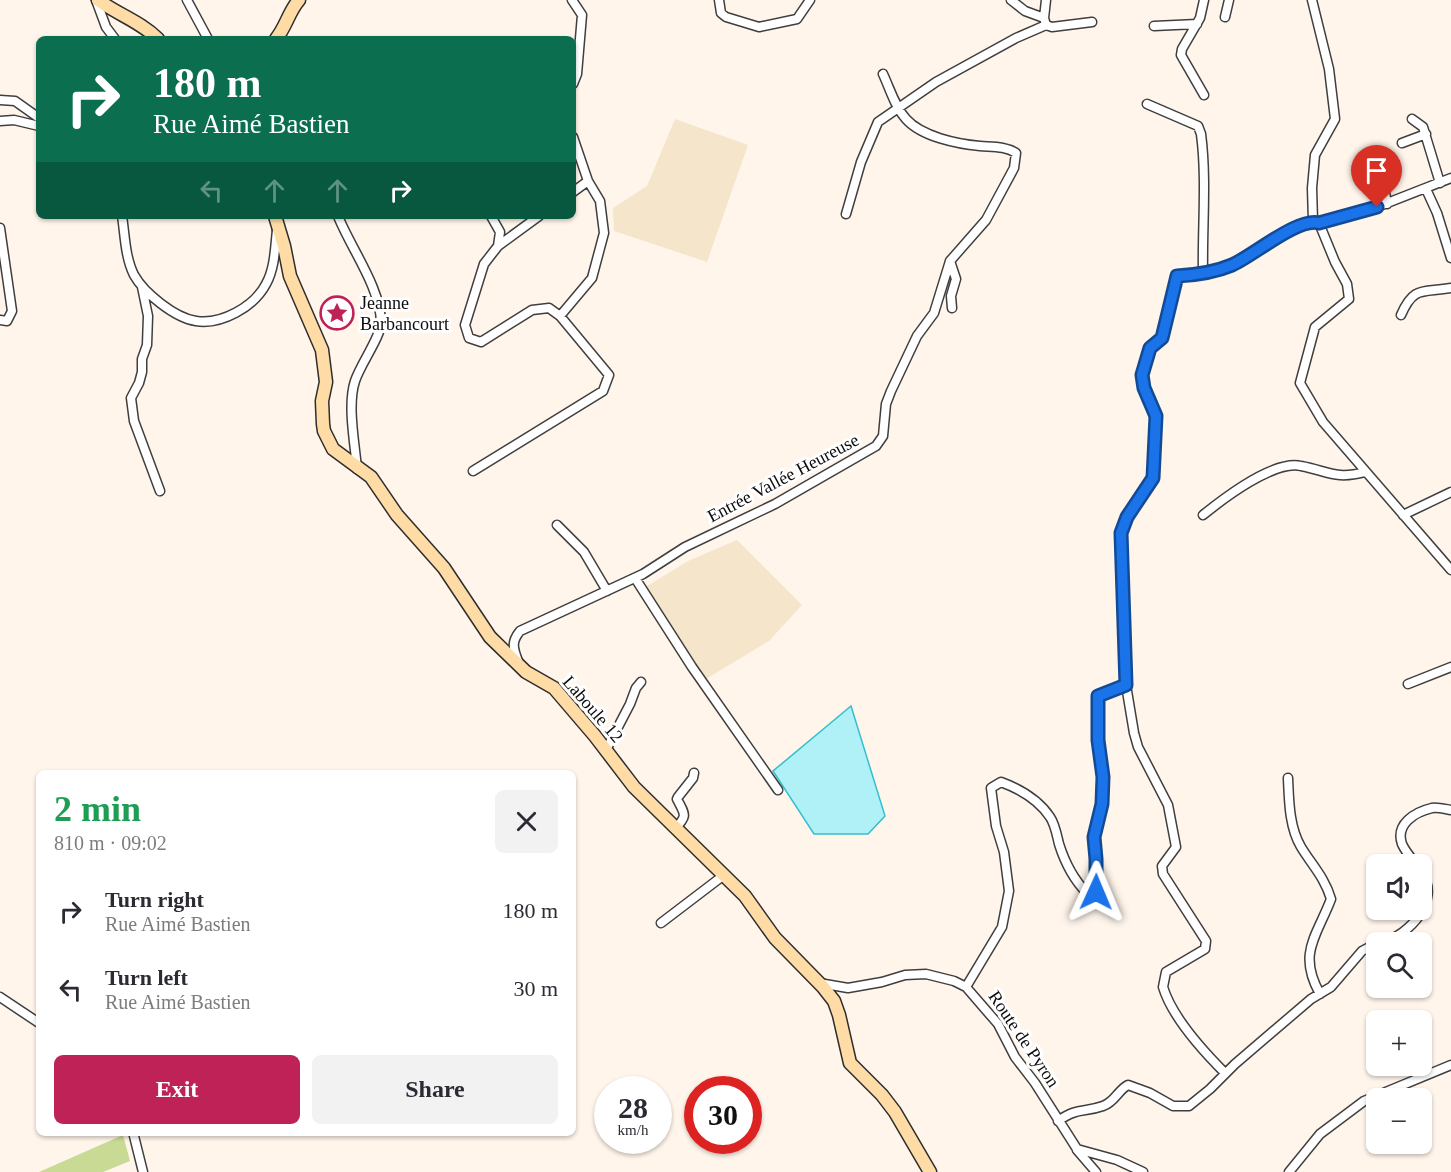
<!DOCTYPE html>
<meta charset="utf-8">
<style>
body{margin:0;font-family:Georgia,serif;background:#f2f2f3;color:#2b2b33;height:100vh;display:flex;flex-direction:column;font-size:22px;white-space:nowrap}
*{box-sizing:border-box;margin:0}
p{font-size:20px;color:#7c7c81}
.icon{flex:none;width:33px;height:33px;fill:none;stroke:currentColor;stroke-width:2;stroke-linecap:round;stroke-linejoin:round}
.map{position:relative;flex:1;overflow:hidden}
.sheet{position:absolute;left:36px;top:770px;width:540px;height:366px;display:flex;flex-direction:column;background:#fff;border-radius:9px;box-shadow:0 2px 4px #0004}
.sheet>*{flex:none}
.top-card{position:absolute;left:36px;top:36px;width:540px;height:183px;border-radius:9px;box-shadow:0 2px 4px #0004;background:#0b6e4f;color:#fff;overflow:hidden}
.buttons{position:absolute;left:1366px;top:854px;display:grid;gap:12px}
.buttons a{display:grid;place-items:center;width:66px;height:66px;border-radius:9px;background:#fff;box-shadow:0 2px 4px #0004;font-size:30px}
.speed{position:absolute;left:594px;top:1076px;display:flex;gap:12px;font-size:30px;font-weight:700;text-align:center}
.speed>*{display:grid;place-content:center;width:78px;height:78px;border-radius:50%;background:#fff;box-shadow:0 2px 4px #0004;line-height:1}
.speed small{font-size:15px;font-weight:400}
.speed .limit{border:9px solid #d22;background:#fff;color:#111}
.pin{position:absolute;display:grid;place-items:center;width:51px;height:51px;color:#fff;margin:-62px -26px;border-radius:50% 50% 50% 0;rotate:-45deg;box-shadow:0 0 6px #0007}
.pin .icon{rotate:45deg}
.me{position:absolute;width:66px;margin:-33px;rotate:1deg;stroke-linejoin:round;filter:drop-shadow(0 0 4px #0008)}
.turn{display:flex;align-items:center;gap:21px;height:126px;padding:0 18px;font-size:27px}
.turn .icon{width:78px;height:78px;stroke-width:2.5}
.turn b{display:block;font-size:42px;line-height:51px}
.lanes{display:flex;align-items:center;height:57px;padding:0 18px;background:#0003;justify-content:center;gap:30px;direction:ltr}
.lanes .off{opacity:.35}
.round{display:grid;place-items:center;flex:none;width:63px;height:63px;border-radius:9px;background:#f2f2f3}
.summary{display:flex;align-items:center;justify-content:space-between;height:102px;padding:0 18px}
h1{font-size:36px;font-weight:800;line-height:45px;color:#1e9e55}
.button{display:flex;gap:12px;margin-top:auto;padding:12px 18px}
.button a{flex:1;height:69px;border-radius:9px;background:#be2256;color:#fff;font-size:24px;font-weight:800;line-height:69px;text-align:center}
.button a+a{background:#f2f2f3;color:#2b2b33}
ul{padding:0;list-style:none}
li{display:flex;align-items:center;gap:18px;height:78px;padding:0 18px}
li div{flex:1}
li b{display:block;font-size:22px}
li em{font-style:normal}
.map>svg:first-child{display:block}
.farmland{fill:#f5e5cb}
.forest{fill:#c8da94}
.water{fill:#aff1f7;stroke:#35becf;stroke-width:1.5}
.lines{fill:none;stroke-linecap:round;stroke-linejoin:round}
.street-casing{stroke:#3f3f3f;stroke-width:11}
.secondary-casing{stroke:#2e2e2e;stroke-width:15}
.street{stroke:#fff;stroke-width:8}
.secondary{stroke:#ffdba6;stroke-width:12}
.route-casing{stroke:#114b97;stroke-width:15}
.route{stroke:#1a73e8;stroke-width:10}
.labels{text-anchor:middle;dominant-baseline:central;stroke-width:6;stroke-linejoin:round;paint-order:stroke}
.poi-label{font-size:18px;fill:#0c0c0c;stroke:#fff;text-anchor:start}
.street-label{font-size:18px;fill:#0c0c0c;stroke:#fff}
</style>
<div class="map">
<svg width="1451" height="1172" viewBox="0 0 1451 1172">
<rect width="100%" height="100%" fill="#fff5eb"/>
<path class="farmland" d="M675,119l73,26 -41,117 -93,-31 -1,-23 34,-22z
M737,540l65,65 -33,36 -63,38 -62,-91 44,-27z"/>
<path class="forest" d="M123,1135l7,26 -27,11h-64z"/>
<path class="water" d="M851,706l34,110 -17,18h-54l-41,-63z"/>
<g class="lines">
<defs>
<path id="street" d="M96,0l10,27 9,12
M187,0l21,39
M572,0l10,15 -5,59 -4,10
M719,0l2,13 5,4 33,10 38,-8 13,-19
M1011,0l14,11 19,7
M1046,0l-2,18 2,7 6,2 40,-5
M1312,0l17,69 6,50 -20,36 -3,33 1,33
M1225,17l4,-17
M1154,26l43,-2
M1204,95l-23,-40 1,-6 18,-31 4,-18
M0,100l15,1 24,17
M1147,104l51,22 3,8c6,46 1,94 2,140
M1412,119l11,8 17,56
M0,121l14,-1 25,6
M1402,143l24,-9
M1372,174l3,7 9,6 3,17
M1426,189l11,24 14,45
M573,192l15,-11
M846,214l15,-52 17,-40 58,-40 80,-44 30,-13
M122,216c3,19 3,41 12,59 10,18 41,43 62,46 25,4 58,-14 70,-37 9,-16 9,-37 11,-54
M338,216c12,31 43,72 43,107 0,13 -21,42 -26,58 -8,24 0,63 2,88
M491,216l9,16 -2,14
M1319,223l16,39 12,22 2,15 -34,28 -15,56 23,39 128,148
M0,228l12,83 -5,10 -7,-1
M950,261l6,18 -5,17 1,12
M142,287l6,29 -1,29 -5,14v13l-3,11 -8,15 3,23 26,70
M1401,315c13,-30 22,-22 50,-27
M560,316l32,-38 12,-45 -4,-32 -12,-20 -15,-44
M473,471l130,-80 6,-16 -49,-59 -11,-8 -17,2 -51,32 -12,-4 -4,-13 19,-61 14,-18 41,-30
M1203,515c21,-17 71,-55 98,-49 27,5 34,14 64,6
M1403,515l48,-23
M557,525l27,27 23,39
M635,578l57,89 86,123
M518,661c-5,-13 -7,-19 2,-30l123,-57 42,-27 90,-43 94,-54 7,-4 7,-10 3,-32 5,-13 26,-55 17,-23 16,-52 36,-41 28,-52 2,-15c-10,-7 -24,-6 -36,-7 -22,-2 -58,-9 -74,-27 -11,-12 -16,-30 -23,-45
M1408,684l43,-17
M1126,685l8,48 4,14 30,58 8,42 -14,19 1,8 43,67 -1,8 -39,23 -3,15c9,30 40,64 62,86
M606,750l24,-46 6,-16 5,-6
M1288,778c1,22 1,49 13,69 11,18 24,31 30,52 -14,37 -34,54 -11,95
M675,829c13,-14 10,-14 2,-30l1,-2 15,-19 1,-5
M1416,864c-5,-6 -11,-13 -14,-20 -7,-20 13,-32 30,-36 5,-1 13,1 19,2
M661,923l63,-48
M1383,942c26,-7 58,-41 39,-69
M819,983l29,5 34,-6 23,-7 21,-1 28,7 12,6 32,37 17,33 20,26 42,66 40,11 26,12
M966,987l36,-60 7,-36 -5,-39 -8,-26 -5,-38 10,-6c19,7 37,17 49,35 5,7 7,19 9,27 6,19 14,35 28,49l9,-1 1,-33 -3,-22 8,-33 1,-27 -5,-37 -1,-44 29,-11 -5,-152 6,-16 26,-39 3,-62 -12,-28 -2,-13 8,-27 12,-10 15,-62c19,-1 36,-3 55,-11 21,-9 67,-48 87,-42l58,-16 74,-29
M0,997l39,26
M1058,1121c20,-14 25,-8 45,-15 12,-4 15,-16 25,-21l22,8 23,13h16l21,-17 25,-25 76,-65 20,-12 31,-36 15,-8
M133,1132l10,40
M1077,1150l19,22
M1289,1172l31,-38 44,-33 87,-36"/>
<path id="secondary" d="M98,0c19,14 43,22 60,39
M276,39c10,-12 13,-28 23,-39
M275,216l9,30 6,30 32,74 4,32 -4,19 1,23 1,7 9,18 38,28 26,38 47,53 46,69 36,35 28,16 41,48 39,51 111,109 30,42 48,49 11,14 5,14 11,48 32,32 13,17 35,60"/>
</defs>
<use href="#street" class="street-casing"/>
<use href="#secondary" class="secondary-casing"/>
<use href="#street" class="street"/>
<use href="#secondary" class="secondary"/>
</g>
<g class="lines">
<defs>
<path id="route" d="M1096,892v-33l-2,-22 8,-33 1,-27 -5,-37v-44l28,-11 -5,-152 6,-16 26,-39 3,-62 -12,-28 -2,-13 8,-27 12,-10 15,-62c19,-1 36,-3 55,-11 21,-9 66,-48 87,-42l58,-16"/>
</defs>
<use href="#route" class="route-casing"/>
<use href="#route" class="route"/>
</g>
<defs>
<symbol id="sight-ring" viewBox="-11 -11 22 22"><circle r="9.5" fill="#fff" stroke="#be2256" stroke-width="1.5"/><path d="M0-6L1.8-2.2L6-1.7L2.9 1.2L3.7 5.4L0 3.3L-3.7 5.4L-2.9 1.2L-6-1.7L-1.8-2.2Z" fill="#be2256"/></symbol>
</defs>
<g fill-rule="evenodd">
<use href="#sight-ring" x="318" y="294" width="38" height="38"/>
</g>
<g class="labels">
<g class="poi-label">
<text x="360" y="303">Jeanne<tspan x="360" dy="21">Barbancourt</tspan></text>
</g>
<g class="street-label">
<text transform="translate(783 478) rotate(-28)">Entrée Vallée Heureuse</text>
<text transform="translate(593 709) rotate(49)">Laboule 12</text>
<text transform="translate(1024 1039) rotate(56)">Route de Pyron</text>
</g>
</g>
</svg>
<div class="buttons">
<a><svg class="icon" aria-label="sound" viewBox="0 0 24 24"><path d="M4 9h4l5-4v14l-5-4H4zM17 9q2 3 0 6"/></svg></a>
<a><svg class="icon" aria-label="search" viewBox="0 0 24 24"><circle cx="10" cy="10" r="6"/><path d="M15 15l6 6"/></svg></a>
<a>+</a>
<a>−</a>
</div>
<div class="speed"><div>28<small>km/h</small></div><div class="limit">30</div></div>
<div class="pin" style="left:1377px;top:207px;background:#d93025"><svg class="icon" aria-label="arrive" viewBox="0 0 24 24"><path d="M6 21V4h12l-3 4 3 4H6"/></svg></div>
<svg class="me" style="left:1096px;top:892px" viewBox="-20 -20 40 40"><path d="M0-17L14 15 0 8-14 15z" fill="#1a73e8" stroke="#fff" stroke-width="4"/></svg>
<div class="top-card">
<div class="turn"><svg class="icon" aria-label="right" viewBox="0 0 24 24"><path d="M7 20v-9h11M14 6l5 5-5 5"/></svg><div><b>180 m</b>Rue Aimé Bastien</div></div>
<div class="lanes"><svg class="icon off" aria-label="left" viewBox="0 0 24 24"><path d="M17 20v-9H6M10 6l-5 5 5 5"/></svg><svg class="icon off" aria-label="ahead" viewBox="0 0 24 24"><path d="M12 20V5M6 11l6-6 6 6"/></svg><svg class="icon off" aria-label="ahead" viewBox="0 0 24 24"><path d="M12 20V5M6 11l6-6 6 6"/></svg><svg class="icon" aria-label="right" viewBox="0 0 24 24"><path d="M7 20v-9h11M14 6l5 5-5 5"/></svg></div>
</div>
<section class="sheet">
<div class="summary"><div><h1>2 min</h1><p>810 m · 09:02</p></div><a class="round"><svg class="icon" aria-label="close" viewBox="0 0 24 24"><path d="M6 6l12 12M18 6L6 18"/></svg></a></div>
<ul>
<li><svg class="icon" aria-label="right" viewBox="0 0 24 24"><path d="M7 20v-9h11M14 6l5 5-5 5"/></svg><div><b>Turn right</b><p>Rue Aimé Bastien</p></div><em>180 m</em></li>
<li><svg class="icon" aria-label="left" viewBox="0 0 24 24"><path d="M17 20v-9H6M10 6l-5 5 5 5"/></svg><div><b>Turn left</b><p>Rue Aimé Bastien</p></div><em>30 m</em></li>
</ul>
<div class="button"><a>Exit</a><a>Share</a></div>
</section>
</div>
